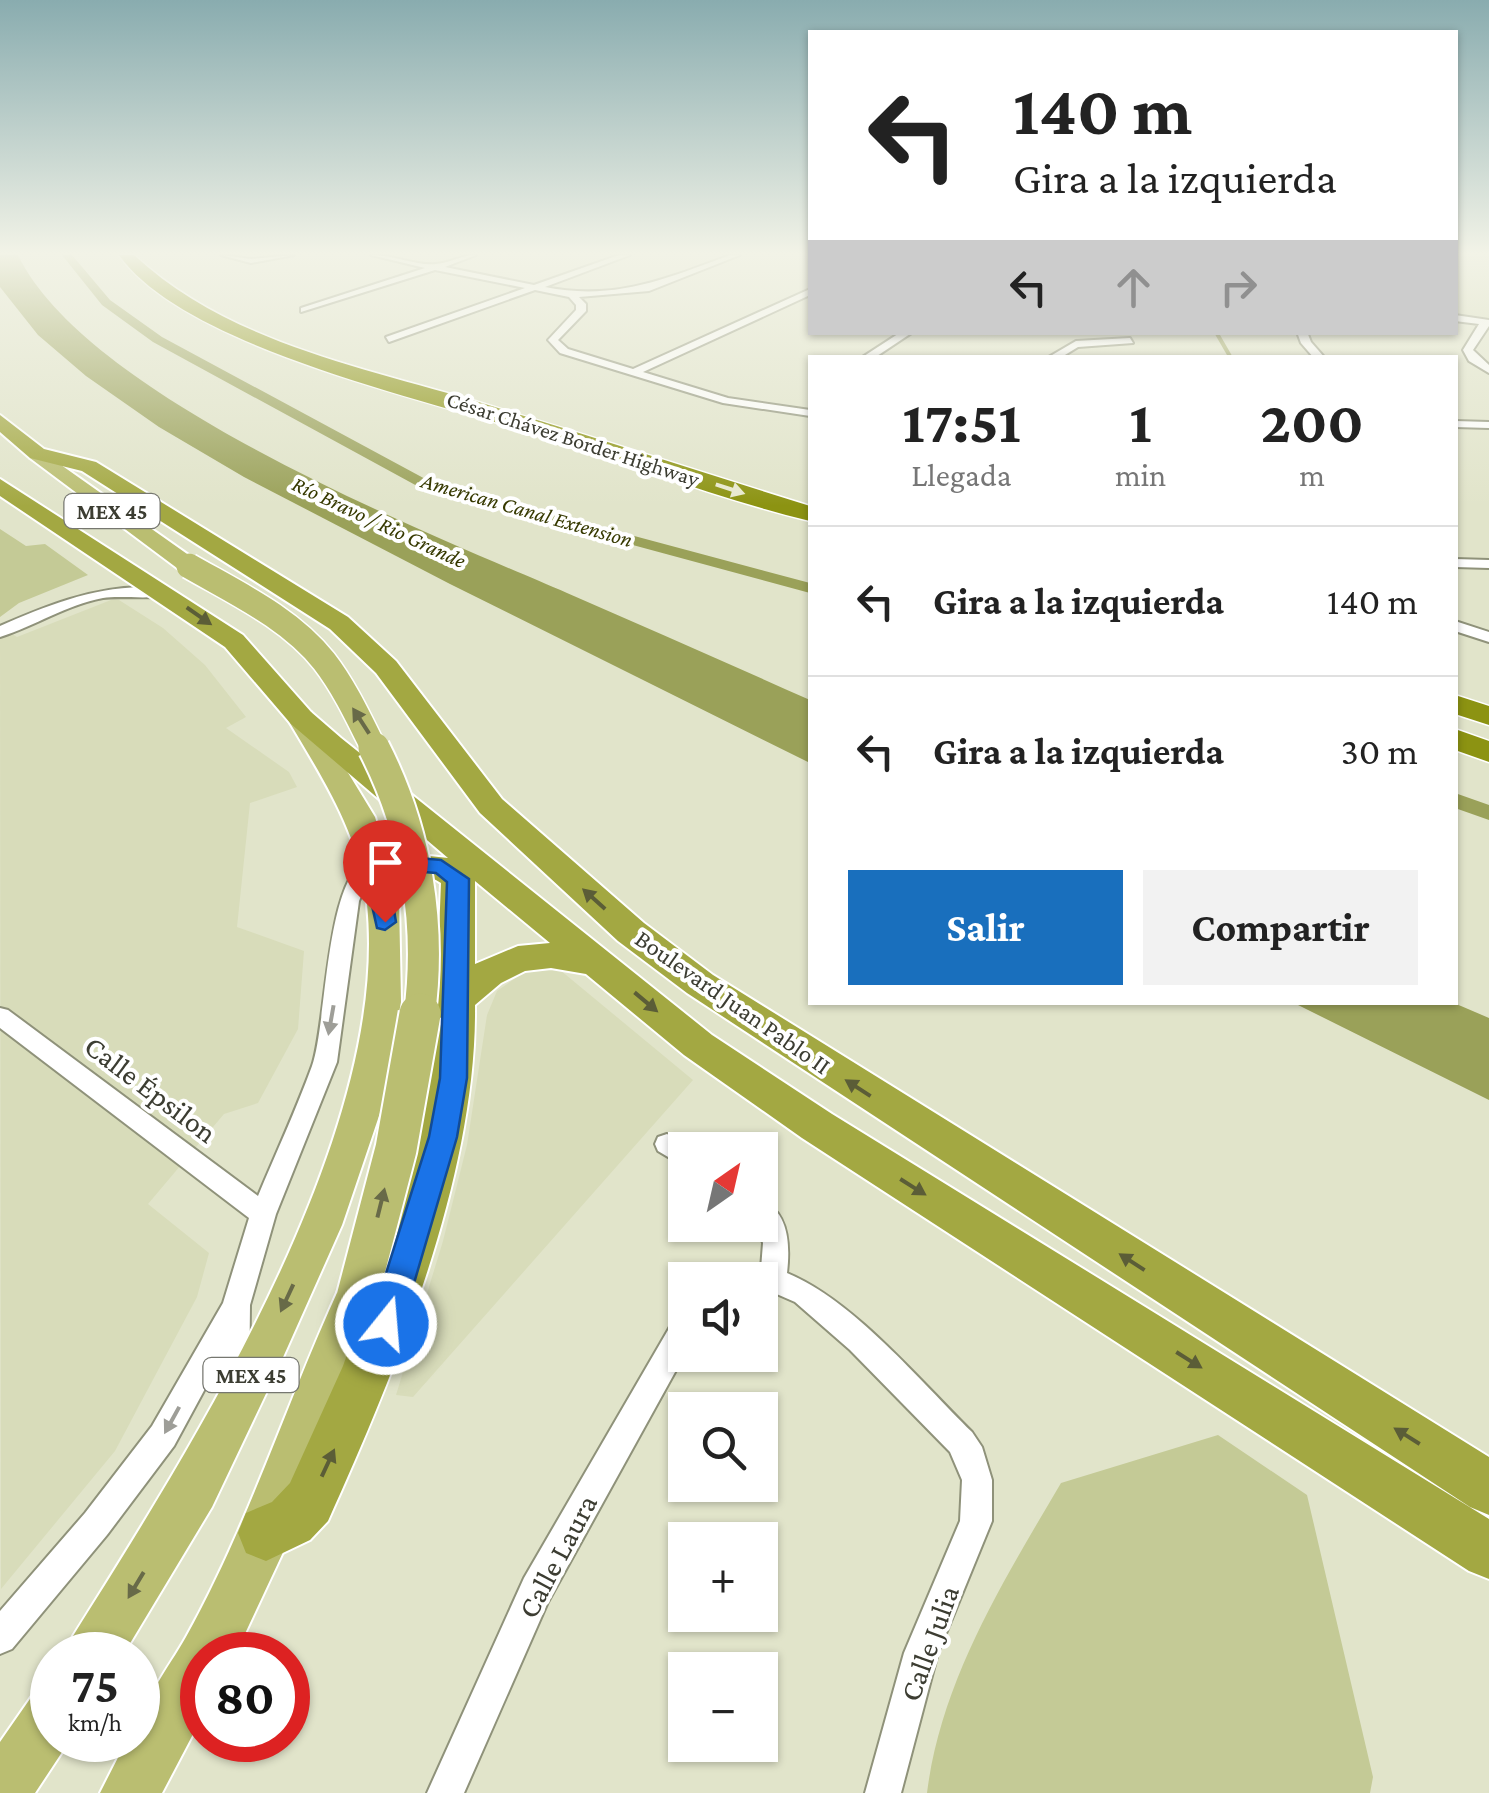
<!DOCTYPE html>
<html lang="es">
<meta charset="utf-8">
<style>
body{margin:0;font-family:"Crimson Pro",serif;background:#f2f2f2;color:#222;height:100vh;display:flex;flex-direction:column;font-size:38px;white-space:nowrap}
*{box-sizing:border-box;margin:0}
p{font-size:32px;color:#767676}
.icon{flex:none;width:55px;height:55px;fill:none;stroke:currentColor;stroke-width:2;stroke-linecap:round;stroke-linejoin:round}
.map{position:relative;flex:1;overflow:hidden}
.details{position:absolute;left:808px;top:355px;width:650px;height:650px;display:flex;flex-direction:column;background:#fff;border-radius:0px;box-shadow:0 2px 8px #0004}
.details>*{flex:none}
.guide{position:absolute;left:808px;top:30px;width:650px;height:305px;border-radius:0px;box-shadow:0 2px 8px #0004;background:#fff;color:#222;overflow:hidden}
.needle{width:65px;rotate:34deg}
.tools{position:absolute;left:668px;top:1132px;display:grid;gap:20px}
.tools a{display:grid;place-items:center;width:110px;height:110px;border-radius:0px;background:#fff;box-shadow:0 2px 8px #0004;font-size:50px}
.speed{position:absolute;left:30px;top:1632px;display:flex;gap:20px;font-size:50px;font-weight:700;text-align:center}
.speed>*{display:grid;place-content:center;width:130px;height:130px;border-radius:50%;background:#fff;box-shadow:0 2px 8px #0004;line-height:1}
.speed small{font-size:25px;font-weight:400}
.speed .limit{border:15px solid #d22;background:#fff;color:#111}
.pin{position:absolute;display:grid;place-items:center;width:85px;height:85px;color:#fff;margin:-102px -42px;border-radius:50% 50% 50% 0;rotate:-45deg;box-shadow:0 0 10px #0007}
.pin .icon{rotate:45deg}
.me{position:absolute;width:110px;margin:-55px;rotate:17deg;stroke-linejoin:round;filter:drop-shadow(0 0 8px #0008)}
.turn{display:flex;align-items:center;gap:35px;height:210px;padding:0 40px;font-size:45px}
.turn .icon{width:130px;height:130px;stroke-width:2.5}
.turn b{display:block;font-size:70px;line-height:85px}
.lanes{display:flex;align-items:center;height:95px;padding:0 40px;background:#0003;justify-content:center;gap:50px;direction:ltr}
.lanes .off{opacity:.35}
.eta{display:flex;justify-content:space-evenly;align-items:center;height:170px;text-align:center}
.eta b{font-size:60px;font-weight:700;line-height:70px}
.primary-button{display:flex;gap:20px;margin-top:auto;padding:20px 40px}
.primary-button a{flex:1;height:115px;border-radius:0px;background:#196fbd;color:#fff;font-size:40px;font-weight:700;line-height:115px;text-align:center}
.primary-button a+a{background:#f2f2f2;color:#222}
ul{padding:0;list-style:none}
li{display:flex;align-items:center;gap:30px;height:150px;padding:0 40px;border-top:2px solid #e0e0e0}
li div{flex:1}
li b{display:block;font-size:38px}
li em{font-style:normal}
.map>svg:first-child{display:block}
.built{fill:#d8dcba}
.green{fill:#c4ca96}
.water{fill:#9aa159}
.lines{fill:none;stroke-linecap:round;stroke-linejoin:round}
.stream{stroke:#9aa159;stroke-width:4}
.canal{fill:#9aa159;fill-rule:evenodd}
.minor-casing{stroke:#8f927a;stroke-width:4}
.primary-casing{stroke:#fff;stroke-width:4}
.trunk-casing{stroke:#fff;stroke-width:4}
.motorway-casing{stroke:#fff;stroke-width:3}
.minor{fill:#fff;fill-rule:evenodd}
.primary{fill:#babe71;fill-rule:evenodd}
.trunk{fill:#a3a842;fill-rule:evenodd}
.motorway{fill:#8c9312;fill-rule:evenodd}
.primary-bridge-far2-casing{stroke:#fff;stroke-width:28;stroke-linecap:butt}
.primary-bridge-far1-casing{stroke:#fff;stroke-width:35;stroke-linecap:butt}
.primary-bridge-casing{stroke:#fff;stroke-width:45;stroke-linecap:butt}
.primary-bridge-far2{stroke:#babe71;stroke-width:25}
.primary-bridge-far1{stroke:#babe71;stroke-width:31}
.primary-bridge{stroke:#babe71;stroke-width:41}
.oneway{fill:#e8e9d0}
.oneway2{fill:#5b5d37}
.oneway3{fill:#686a48}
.oneway4{fill:#9e9e98}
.route{fill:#1a73e8;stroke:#114b97;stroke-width:2.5}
.labels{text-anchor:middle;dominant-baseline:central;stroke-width:8;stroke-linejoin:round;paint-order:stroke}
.far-street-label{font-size:22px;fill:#3c3d32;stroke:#fff}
.far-water-label{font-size:22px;font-style:italic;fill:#363900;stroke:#fff}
.shield{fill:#fff;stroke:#767770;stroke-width:2.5}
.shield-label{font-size:22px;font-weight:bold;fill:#3c3d32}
.street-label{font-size:25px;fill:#3c3d32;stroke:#fff}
.near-street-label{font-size:30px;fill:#3c3d32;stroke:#fff}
</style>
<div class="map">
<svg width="1489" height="1793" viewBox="0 0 1489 1793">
<rect width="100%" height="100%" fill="#e1e4ca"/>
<path class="built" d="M1460,255h29v65l-34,-6v-54z
M111,600h8l44,28 42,37 41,52 -20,11 63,44 8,15 -47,16 -13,124 67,24 -6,78 -40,74 -34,11 -76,90 61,49 -12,44 -82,154 -114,138 -1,-963 17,11z
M537,963l23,7 133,110 -280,317 -17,-2 47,-154 24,-96 20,-130 10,-24z"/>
<path class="green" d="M0,529l26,17 19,-2 43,31 -69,28 -19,14z
M1218,1435l89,60 66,282 -3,16h-443c14,-113 77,-213 134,-310z"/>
<path class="water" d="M0,255h18c68,142 405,276 549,338 81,35 162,71 243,107v63l-360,-179 -206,-107 -85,-50 -73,-51 -48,-41 -38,-48z
M1294,1003h160l35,15v82z"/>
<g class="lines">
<path class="stream" d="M1216,332l15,26"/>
<path class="canal" d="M62,255h10l38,45 52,37 267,144 381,102v10l-391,-106 -266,-145 -51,-37z
M1455,793l34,12v15l-34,-12z"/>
<defs>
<path id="minor" d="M221,255l30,4 43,-4 -43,8z
M371,255c21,-1 44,11 65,9 14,-1 25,-9 40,-9l-31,12 89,18 85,-30h11l-85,32c69,14 121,-8 185,-32h10l-91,36 -70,6 7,7v7l-28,29 10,9 65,20 177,-80v6l-167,77 85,26 82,12v6l-87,-13 -163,-50 -12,-13 28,-30v-5l-7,-8 -34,-7 -146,52 -3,-5 139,-49 -90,-18 -134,42v-4l124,-40z
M1455,315l34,5v6l-16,24 16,15v8l-20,-12 -6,-11 16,-26 -24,-3z
M901,332h12l-39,26h-13z
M1297,332h10l4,10 14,16h-11l-13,-15z
M1130,338l3,5 -55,4 -18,11h-13l29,-17z
M1455,421l34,1v6l-34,-1z
M1455,559l34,1v8l-34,-1z
M141,587l23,2 7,4c-11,8 -50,2 -68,5 -37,7 -68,28 -103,39v-11c46,-20 90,-38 141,-39z
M1455,621l34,11v10l-34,-11z
M373,855l10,6 -15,19 -9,21 -22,161 -61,152 -26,91 -1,84 -5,10 -10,4 -10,-4 -5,-10 1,-28 -46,85 -67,89 -95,114 -12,5v-43l85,-98 67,-87 71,-123 26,-85 -249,-190v-20l8,2 250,186c18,-43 38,-86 54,-130 16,-45 12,-195 61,-211z
M667,1134l27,16h-9v17l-27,-16 -3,-7 3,-7z
M760,1200c30,11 30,47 27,73 66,27 133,108 185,159l10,15 10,33v41l-54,132 -37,140h-36l39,-140 56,-132 2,-41 -12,-28 -100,-102 -55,-48 -23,-10 -12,1v-13h-13l3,-7 11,-4 2,-26 -6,-18h3z
M685,1314v40l-137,248 -84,191h-37l97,-215 151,-260z"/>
<path id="primary" d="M37,448l160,113 3,5 -3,5h-16l-151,-113v-8z
M301,710l10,2 64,105 24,83 2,102 -20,108 -39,115 -62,139 -68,143 -89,148h-59l9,-19c120,-191 318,-501 294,-732 -7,-70 -45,-127 -80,-186z
M357,1278l16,6 6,14 -87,235 -57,122h-33v62l-40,76h-62l27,-53h11c0,-36 31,-72 48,-103 63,-113 101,-236 155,-353z
M52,1688v52h18l-35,53h-35v-51l32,-46z"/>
<path id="trunk" d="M0,415l44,34 52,13 252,155 48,44 106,138 142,124 69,52 776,482v58l-19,-8 -783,-514 -69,-52 -138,-128 -104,-140 -46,-44 -248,-158 -52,-13 -30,-26z
M0,479l243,156 68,77 30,26 371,297 120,79 657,405v60l-20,-8 -667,-433 -118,-83 -98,-81 -35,-6 -26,3 -24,12 -26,22c2,169 -78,363 -147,516l-18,19 -44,21 -20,-8 -8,-20 8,-20 26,-11 18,-19 53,-117 59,-169 22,-82 10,-56 7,-176c-21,-15 -56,-8 -80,-14l-5,-8 5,-8 12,-3 75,8 -157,-134 -66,-77 -225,-151zM475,881l75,62 -32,3 -43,18z"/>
<path id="motorway" d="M119,255h15c92,86 223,111 341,146 112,34 223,70 335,105v15c-91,-22 -180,-57 -269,-85 -111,-36 -356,-88 -422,-181z
M1455,695l34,11v19l-34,-11z
M1455,729l34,12v21l-34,-12z"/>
</defs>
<use href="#minor" class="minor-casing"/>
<use href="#primary" class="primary-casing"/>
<use href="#trunk" class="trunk-casing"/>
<use href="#motorway" class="motorway-casing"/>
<use href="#minor" class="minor"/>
<use href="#primary" class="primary"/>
<use href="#trunk" class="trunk"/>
<use href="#motorway" class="motorway"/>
<defs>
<path id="primary-bridge-far2" d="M189,566c47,27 101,52 135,95 21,27 36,60 51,90"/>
<path id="primary-bridge-far1" d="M374,748c42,82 58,177 45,269"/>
<path id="primary-bridge" d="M357,1298l39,-149 24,-135"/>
</defs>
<use href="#primary-bridge-far2" class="primary-bridge-far2-casing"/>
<use href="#primary-bridge-far1" class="primary-bridge-far1-casing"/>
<use href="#primary-bridge" class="primary-bridge-casing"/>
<use href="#primary-bridge-far2" class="primary-bridge-far2"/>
<use href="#primary-bridge-far1" class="primary-bridge-far1"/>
<use href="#primary-bridge" class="primary-bridge"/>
</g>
<defs><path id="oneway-solid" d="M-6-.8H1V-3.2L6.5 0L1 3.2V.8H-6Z" transform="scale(2.5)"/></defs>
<use class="oneway" href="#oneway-solid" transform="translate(730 489) rotate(18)"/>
<g class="oneway2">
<use href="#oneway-solid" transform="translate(199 616) rotate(35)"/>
<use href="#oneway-solid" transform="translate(594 899) rotate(-138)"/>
<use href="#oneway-solid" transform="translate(646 1002) rotate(40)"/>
<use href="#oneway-solid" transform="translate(858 1088) rotate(-147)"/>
<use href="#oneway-solid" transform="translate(913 1187) rotate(32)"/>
<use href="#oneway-solid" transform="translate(1132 1262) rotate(-147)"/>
<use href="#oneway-solid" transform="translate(1189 1360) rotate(32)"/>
<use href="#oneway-solid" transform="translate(1407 1436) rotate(-148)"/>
<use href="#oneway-solid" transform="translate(328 1463) rotate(-65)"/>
</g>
<g class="oneway3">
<use href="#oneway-solid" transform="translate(361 721) rotate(-123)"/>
<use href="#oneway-solid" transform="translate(381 1203) rotate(-76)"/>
<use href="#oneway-solid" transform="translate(287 1298) rotate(115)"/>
<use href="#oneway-solid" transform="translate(136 1585) rotate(121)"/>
</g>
<g class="oneway4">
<use href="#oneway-solid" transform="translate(331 1020) rotate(100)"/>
<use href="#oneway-solid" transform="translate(172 1420) rotate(119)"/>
</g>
<linearGradient id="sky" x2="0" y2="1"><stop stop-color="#89acaf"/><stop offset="0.5" stop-color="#f2f3e7"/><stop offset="1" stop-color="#f2f3e7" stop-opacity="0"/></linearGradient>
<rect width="1489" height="506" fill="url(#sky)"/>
<path class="route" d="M373,854l68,6 28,19 -2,199 -10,59 -55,187 -5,10 -11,4 -11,-4 -5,-10 59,-187 11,-59 7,-196 -11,-9 -49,-4 9,53 -11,8 -8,-2 -15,-67z"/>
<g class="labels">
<g class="far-street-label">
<text transform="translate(573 439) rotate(18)">César Chávez Border Highway</text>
</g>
<g class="far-water-label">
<text transform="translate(527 510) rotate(16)">American Canal Extension</text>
<text transform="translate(379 522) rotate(25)">Río Bravo / Rio Grande</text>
</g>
<g class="shield">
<rect x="64.5" y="494" width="95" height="34" rx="8"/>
<rect x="203.5" y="1358" width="95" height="34" rx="8"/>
</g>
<g class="shield-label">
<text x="112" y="511">MEX 45</text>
<text x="251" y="1375">MEX 45</text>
</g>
<g class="street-label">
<text transform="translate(733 1002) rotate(35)">Boulevard Juan Pablo II</text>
</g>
<g class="near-street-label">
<text transform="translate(151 1089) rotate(37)">Calle Épsilon</text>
<text transform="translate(557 1556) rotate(-62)">Calle Laura</text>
<text transform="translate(929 1643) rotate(-70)">Calle Julia</text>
</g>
</g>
</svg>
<div class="tools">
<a><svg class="needle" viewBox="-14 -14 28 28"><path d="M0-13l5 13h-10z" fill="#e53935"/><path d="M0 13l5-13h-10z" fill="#767676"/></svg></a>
<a><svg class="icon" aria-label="sound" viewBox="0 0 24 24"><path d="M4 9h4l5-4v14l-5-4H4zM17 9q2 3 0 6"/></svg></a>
<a><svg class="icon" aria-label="search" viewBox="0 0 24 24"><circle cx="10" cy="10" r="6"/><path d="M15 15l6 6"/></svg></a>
<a>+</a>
<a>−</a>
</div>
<div class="speed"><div>75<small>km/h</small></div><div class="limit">80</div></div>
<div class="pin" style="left:385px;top:922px;background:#d93025"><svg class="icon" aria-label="arrive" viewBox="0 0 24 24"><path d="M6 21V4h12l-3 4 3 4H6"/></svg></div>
<svg class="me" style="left:386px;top:1324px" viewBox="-20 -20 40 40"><circle r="17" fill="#1a73e8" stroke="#fff" stroke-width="3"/><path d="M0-11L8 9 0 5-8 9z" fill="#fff"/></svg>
<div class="guide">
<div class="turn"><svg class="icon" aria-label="left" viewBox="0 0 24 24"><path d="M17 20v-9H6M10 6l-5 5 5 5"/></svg><div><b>140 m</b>Gira a la izquierda</div></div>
<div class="lanes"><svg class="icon" aria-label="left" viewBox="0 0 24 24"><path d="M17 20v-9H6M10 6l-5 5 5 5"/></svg><svg class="icon off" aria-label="ahead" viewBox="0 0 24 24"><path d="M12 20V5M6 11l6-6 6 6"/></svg><svg class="icon off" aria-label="right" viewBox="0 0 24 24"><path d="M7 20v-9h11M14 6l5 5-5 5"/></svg></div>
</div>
<section class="details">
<div class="eta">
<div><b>17:51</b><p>Llegada</p></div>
<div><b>1</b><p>min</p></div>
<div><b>200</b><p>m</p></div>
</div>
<ul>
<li><svg class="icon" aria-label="left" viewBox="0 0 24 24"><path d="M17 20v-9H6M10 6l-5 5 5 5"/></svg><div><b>Gira a la izquierda</b></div><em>140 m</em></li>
<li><svg class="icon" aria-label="left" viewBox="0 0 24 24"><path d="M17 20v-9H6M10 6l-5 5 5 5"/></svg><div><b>Gira a la izquierda</b></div><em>30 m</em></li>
</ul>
<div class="primary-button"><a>Salir</a><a>Compartir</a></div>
</section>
</div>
